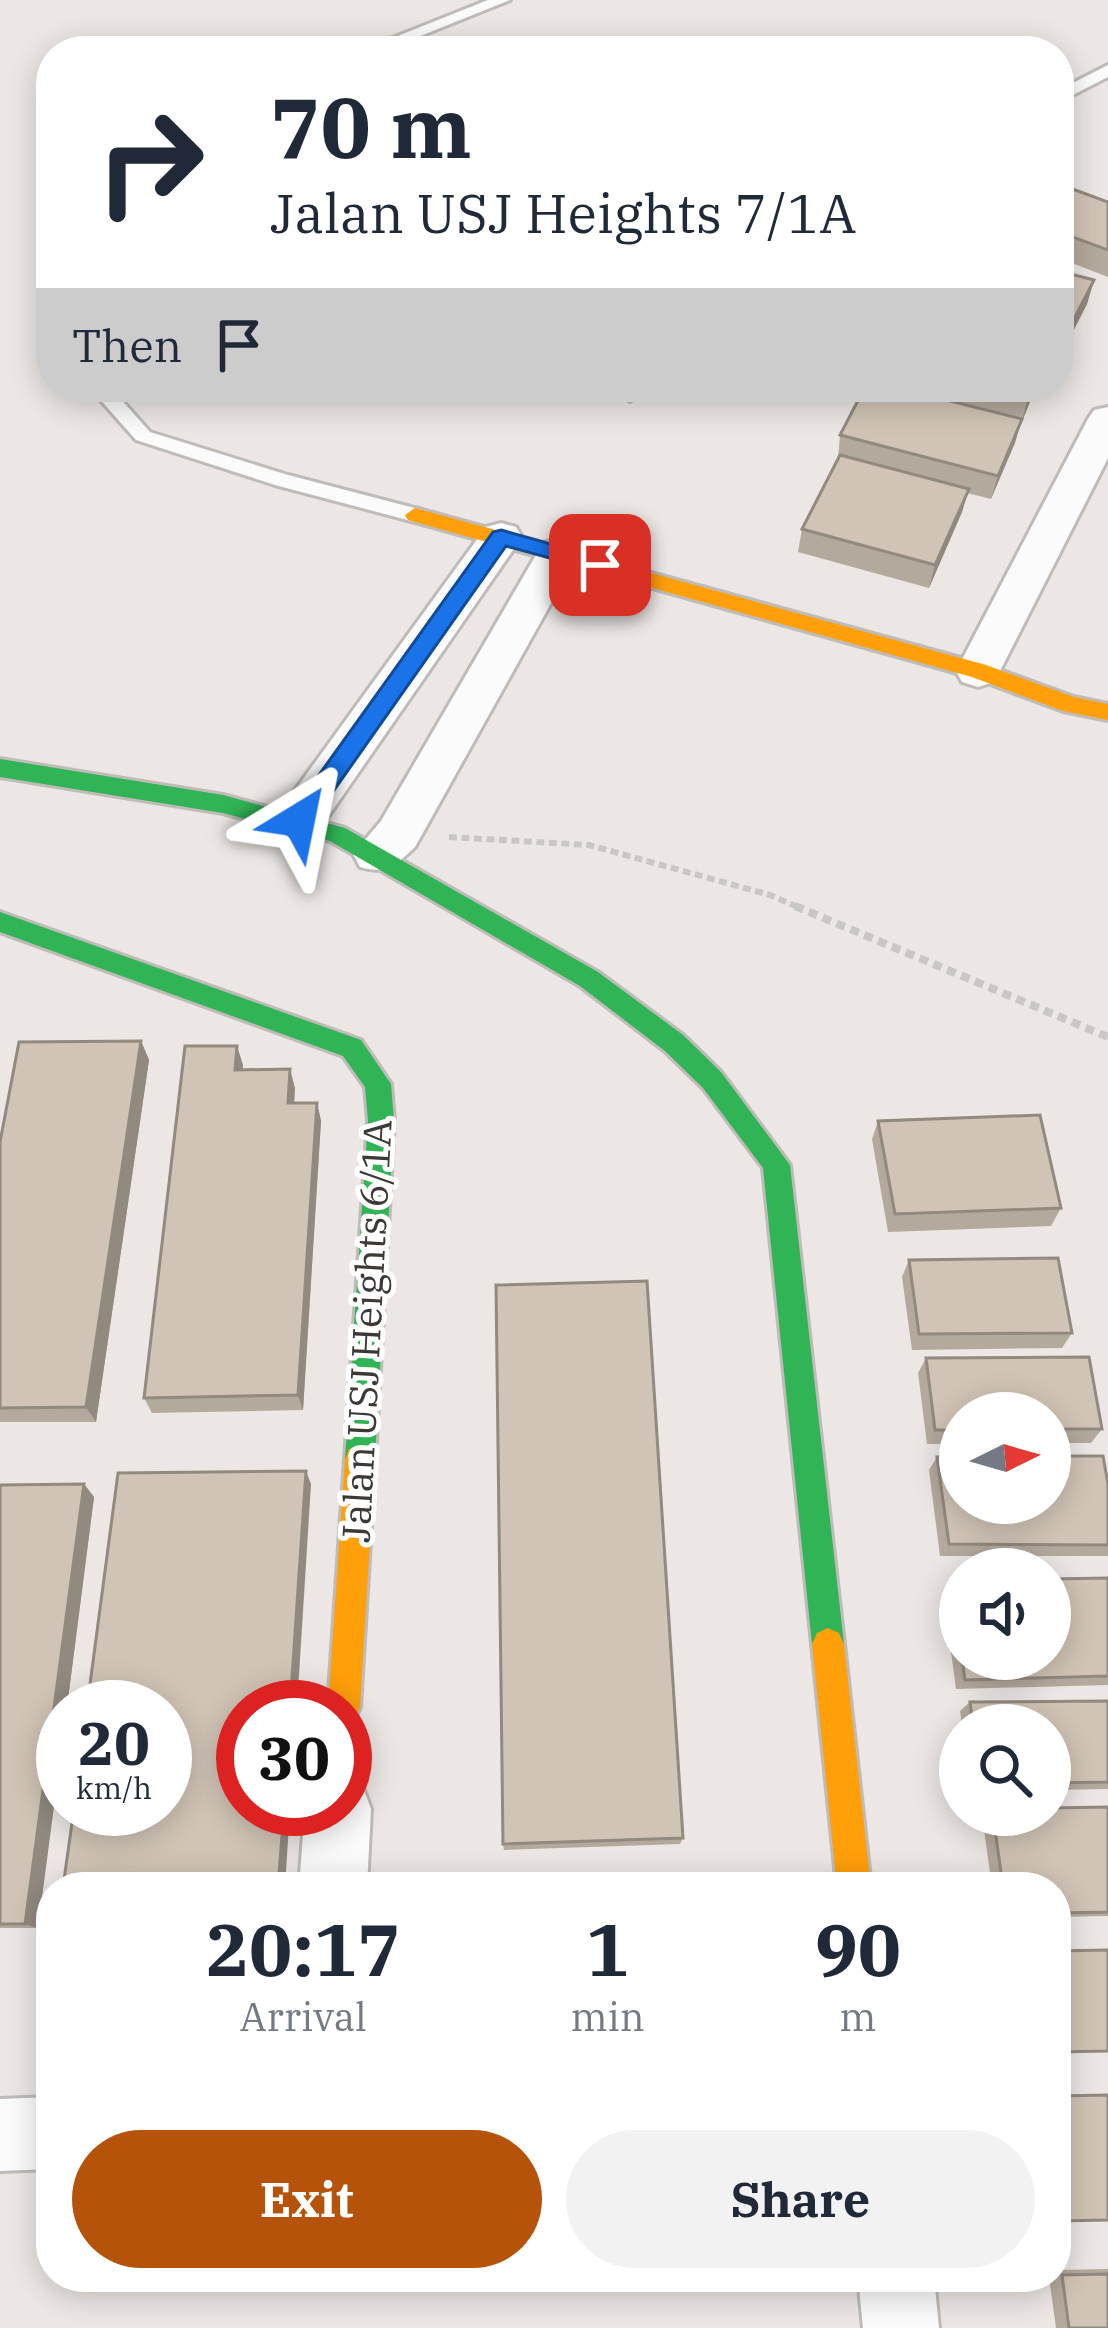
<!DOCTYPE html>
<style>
body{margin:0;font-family:"IBM Plex Serif",serif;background:#f2f2f3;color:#1f2937;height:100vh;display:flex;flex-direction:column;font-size:45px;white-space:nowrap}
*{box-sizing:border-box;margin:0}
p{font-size:39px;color:#747a83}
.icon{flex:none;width:66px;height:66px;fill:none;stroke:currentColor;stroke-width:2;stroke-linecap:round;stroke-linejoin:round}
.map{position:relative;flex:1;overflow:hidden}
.side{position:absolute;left:36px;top:1872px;width:1035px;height:420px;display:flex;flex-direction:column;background:#fff;border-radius:48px;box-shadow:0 6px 30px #0003}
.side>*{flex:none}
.guide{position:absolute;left:36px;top:36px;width:1038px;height:366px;border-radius:48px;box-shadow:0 6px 30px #0003;background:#fff;color:#1f2937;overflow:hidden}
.needle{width:78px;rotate:85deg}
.tools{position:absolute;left:939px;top:1392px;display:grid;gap:24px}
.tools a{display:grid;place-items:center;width:132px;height:132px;border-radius:50%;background:#fff;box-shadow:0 6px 30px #0003;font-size:60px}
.speed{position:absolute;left:36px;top:1680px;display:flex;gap:24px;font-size:60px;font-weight:700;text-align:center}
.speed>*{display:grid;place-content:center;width:156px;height:156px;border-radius:50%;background:#fff;box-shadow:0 6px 30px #0003;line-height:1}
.speed small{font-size:30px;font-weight:400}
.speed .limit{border:18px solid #d22;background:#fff;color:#111}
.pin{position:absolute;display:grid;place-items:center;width:102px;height:102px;color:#fff;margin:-51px;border-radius:24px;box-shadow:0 6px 18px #0006}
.me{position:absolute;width:132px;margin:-66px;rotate:35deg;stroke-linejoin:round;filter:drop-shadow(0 0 9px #0008)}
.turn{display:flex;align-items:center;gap:42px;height:252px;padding:0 36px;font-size:54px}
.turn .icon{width:156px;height:156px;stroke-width:2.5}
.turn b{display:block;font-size:84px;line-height:102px}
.then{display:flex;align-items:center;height:114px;padding:0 36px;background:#0003;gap:24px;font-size:45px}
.eta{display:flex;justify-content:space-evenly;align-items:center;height:204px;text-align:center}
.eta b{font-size:72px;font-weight:800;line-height:84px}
.primary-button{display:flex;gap:24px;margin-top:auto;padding:24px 36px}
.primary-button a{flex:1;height:138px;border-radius:72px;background:#b45309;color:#fff;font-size:48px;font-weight:800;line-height:138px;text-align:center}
.primary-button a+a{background:#f2f2f3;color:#1f2937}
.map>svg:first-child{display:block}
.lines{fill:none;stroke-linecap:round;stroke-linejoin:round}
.lane-casing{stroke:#bebbb9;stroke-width:6}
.street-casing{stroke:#bebbb9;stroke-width:6}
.fast-casing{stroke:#bebbb9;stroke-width:6}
.slow-casing{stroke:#bebbb9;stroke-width:6}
.path-far1{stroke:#c8c7c5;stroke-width:6;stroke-dasharray:8 4.5;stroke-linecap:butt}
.path{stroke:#c8c7c5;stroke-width:8;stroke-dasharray:9 6;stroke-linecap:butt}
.lane{fill:#fcfbfb;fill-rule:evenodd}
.street{fill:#fcfbfb;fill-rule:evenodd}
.fast{fill:#30b455;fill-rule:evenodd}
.slow{fill:#ff9f0a;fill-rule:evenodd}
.wall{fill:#b4a99d}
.shaded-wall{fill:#92897f}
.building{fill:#d1c4b6;stroke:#92897f;stroke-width:3}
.route{fill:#1a73e8;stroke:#114b97;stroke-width:3}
.labels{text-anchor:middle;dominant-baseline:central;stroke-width:10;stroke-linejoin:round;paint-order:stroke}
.street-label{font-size:39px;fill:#3b3835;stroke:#fff}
</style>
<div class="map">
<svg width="1108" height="2328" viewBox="0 0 1108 2328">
<rect width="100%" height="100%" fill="#ece7e4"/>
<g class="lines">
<defs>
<path id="lane" d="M488,0h22l-127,51h-23z
M1108,65v12l-49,25v-12z
M89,387h21l40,45 138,43 134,35 3,5 -10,7 -140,-37 -139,-45z
M626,387h20l-16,14 -10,-6z"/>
<path id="street" d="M1108,407v51l-108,213 -6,11 -16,5 -16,-5 -6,-11 132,-252 6,-9z
M501,523l15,4 6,10 -206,297 -17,5 -17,-5 -7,-13 7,-13 204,-281z
M558,539l15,4 6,10 -164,294c-19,18 -29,28 -55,20l-7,-13 28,-33 162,-278z
M345,1779l17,6 9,24 -4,78h-68l6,-78h40z
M51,2097v72l-51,2v-72z
M858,2277h76l5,51h-76z"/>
<path id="fast" d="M0,759l223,36 122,33 253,144 85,63 38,37 69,93 54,479 -5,11 -11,5 -11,-5 -5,-11 -49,-476 -60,-80 -38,-37 -85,-65 -250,-145 -107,-28 -223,-36z
M0,912l361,128 30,44 3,36 -19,339 -4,10 -11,4 -11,-4 -4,-10 23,-339 -3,-33 -22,-31 -343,-124z"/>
<path id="slow" d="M415,508l571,157 88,32 34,7v16l-45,-9 -91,-34 -564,-157 -3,-5z
M360,1445l11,4 4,10 -15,248 -5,11 -10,5v-16h-17l17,-248 4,-10z
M828,1628l11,5 5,11 27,243h-34l-25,-243 5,-11z"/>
</defs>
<use href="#lane" class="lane-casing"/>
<use href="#street" class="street-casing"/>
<use href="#fast" class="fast-casing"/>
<use href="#slow" class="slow-casing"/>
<path class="path-far1" d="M449,837l140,8 181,50 32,14"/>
<path class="path" d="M795,906l313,131"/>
<use href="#lane" class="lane"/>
<use href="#street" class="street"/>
<use href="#fast" class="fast"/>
<use href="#slow" class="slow"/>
</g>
<path class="wall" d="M1059,184l49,18v75l-49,-19z
M1059,271l35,9 -7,24 -21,41 -7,-2z
M903,387h133l-45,112 -24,-6 -5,19 -33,76 -131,-36 4,-23 36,-70 2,-24 63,-46z
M141,1041l8,19 -53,362h-96v-280z
M243,1065v5l52,18 -1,15h23l4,18 -18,289 -151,3 -8,-15z
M878,1121l183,87 -10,18 -163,6 -16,-93z
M909,1260l163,73 -10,15 -150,2 -10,-73z
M926,1358l176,71 -11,14h-41v-30h-90v31h-33l-9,-71z
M937,1457l171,27v72h-168l-11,-86z
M84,1484l10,13 -27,210h-4l-25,221h-38v-443z
M1108,1578v107l-152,4 -13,-97 8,-11h9v78h90z
M1108,1701v88l-58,1v-65h-88l-2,-14 10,-9z
M1108,1807v109l-52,1v-30h-64l-10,-71 68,-1z
M683,1838l-3,6 -176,6 -1,-6z
M1108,2269v59h-52l-7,-51h7v-7z"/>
<path class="shaded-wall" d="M1094,280l-7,24 -21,41 7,-24z
M1033,387h3l-14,34 6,-24z
M1022,419l-7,24 -24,56 7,-23z
M969,489l-7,23 -33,76 6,-23z
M141,1041l8,19 -53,362 -10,-15z
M237,1046l6,19 -2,24 -6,-19z
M290,1069l5,19 -2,34 -5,-19z
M317,1103l4,18 -18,289 -5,-15z
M306,1471l5,13 -14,223h-7z
M84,1484l10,13 -27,210h-4v31l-25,190 -13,-4z
M284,1809h6l-5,78h-7z"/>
<path class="building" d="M1059,184l49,18v48l-49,-18z
M1059,271l35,9 -21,41 -14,-4z
M865,387h29l128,32 -24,57 -158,-41z
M988,387h45l-5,10z
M840,455l129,34 -34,76 -133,-36z
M141,1041l-55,366 -86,1v-266l19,-100z
M185,1046h52l-2,24 55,-1 -2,34h29l-19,292 -154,3z
M1040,1115l21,93 -166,6 -17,-93z
M1058,1258l14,75 -153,1 -10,-74z
M647,1281l36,557 -180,6 -7,-559z
M1089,1357l13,72h-52v-16h-90v17h-25l-9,-72z
M960,1456v47h90v-47h53l5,28v61l-159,-1 -12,-87z
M306,1471l-16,236h-47v102h41l-6,78h-215l11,-78h91v-102h-78l31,-234z
M84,1484l-59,440h-25v-439z
M1108,1578v98l-143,4 -3,-21h88v-80z
M951,1581h9v61z
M1108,1701v81l-58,1v-58h-77l-3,-23z
M1108,1807v105l-52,1v-26h-53l-10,-72h57v-7z
M1108,1950v101l-52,1v-101z
M1108,2095v125l-49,1 -3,-22v-103z
M1108,2274v54h-39l-7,-53z"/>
<path class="route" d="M501,530l107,30 3,5 -11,7 -94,-26 -198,281h-17v-13l202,-282z"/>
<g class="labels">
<g class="street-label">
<text transform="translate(366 1331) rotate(-87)">Jalan USJ Heights 6/1A</text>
</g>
</g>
</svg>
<div class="tools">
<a><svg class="needle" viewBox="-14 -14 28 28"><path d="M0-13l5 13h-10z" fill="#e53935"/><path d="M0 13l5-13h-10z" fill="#747a83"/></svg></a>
<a><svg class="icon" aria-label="sound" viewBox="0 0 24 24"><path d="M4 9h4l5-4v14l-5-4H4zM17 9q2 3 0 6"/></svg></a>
<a><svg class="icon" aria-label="search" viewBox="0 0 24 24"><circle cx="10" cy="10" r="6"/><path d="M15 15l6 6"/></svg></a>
</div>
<div class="speed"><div>20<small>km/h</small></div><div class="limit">30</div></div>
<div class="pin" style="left:600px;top:565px;background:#d93025"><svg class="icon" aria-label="arrive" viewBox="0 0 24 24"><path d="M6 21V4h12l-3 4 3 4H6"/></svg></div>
<svg class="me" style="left:299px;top:820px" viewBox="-20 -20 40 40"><path d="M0-17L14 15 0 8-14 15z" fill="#1a73e8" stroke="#fff" stroke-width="4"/></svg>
<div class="guide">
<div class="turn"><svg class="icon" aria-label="right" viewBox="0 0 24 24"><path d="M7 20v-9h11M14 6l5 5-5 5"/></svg><div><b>70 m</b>Jalan USJ Heights 7/1A</div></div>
<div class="then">Then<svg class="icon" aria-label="arrive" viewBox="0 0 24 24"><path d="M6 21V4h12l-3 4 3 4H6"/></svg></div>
</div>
<section class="side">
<div class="eta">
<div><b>20:17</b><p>Arrival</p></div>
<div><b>1</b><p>min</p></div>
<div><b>90</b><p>m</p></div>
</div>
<div class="primary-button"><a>Exit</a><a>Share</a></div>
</section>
</div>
